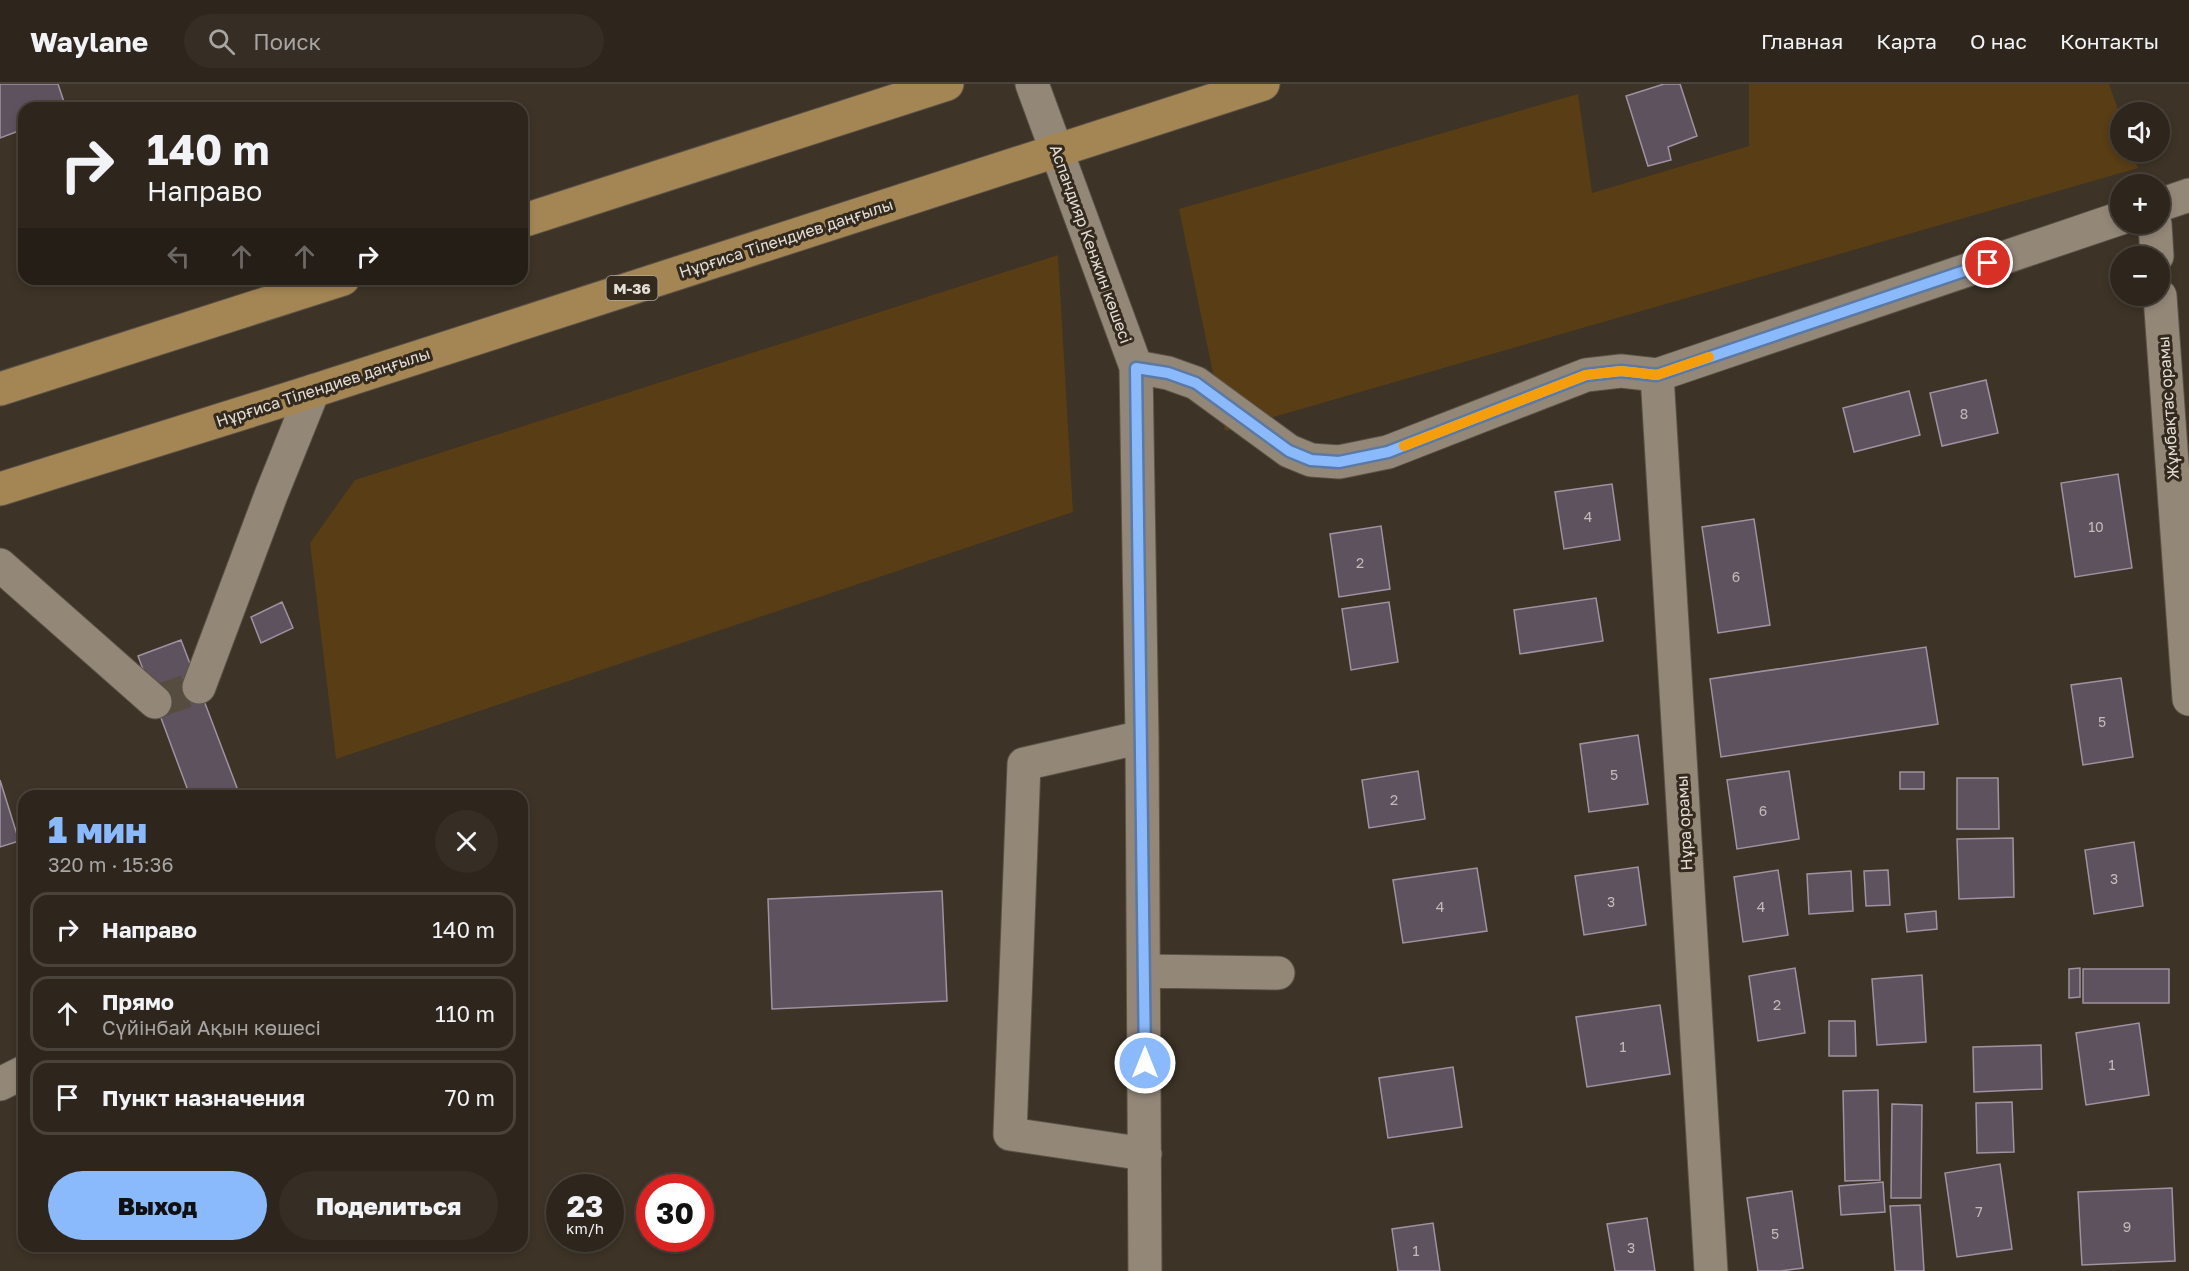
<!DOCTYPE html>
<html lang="ru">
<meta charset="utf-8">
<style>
body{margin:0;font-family:"Golos Text",sans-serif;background:#362e25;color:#f1f3f6;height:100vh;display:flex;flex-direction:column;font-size:22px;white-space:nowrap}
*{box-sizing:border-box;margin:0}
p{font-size:20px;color:#a7a5a3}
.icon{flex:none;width:33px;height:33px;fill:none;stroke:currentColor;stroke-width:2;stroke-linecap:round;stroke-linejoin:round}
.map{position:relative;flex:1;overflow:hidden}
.side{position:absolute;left:18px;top:706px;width:510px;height:462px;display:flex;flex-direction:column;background:#2e261c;border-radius:18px;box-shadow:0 3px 9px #0003,0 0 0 2px #49433b}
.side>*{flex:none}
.banner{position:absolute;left:18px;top:18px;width:510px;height:183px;border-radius:18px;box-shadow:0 3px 9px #0003,0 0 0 2px #49433b;background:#2e261c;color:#f1f3f6;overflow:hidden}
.tools{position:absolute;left:2110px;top:18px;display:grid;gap:12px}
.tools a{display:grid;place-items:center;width:60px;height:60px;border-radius:50%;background:#2e261c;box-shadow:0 3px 9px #0003,0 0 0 2px #49433b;font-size:30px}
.speed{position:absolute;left:546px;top:1090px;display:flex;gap:12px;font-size:30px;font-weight:700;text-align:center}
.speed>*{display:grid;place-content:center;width:78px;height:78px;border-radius:50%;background:#2e261c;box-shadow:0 3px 9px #0003,0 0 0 2px #49433b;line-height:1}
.speed small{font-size:15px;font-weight:400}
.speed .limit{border:9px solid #d22;background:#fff;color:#111}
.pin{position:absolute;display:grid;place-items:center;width:51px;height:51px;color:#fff;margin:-26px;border:3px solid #fff;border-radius:50%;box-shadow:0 2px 6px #0007}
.me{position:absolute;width:66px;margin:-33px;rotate:0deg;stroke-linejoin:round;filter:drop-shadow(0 0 4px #0008)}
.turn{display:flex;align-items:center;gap:21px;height:126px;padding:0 30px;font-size:27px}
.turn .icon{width:78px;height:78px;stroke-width:2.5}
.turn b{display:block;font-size:42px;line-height:51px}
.lanes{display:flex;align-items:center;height:57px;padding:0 30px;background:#0003;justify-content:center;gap:30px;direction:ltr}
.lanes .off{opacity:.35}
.round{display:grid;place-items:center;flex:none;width:63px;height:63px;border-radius:32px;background:#362e25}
.headline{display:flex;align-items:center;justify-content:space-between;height:102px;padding:0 30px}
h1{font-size:36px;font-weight:800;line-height:45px;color:#8abafc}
.primary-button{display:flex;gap:12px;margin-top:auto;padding:12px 30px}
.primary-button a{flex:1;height:69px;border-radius:36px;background:#8abafc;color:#111;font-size:24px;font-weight:800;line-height:69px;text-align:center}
.primary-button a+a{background:#362e25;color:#f1f3f6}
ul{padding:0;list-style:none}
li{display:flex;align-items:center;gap:18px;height:75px;margin:0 12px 9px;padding:0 18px;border:3px solid #49433b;border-radius:18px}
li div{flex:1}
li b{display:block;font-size:22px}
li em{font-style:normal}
header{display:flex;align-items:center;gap:36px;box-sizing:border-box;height:84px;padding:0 30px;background:#2e261c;border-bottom:2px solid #49433b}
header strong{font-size:28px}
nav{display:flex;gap:33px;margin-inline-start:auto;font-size:21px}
.search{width:420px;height:54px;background:#362e25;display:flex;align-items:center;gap:15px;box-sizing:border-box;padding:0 21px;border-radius:33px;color:#a7a5a3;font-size:22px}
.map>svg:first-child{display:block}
.green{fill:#583d15}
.building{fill:#5f525f;stroke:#a092a0;stroke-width:1.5}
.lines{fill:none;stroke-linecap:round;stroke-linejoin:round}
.minor-tunnel{stroke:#564d40;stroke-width:33;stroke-dasharray:33 16;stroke-linecap:butt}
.minor-casing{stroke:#5a5247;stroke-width:35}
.major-casing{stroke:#5a5247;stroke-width:35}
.minor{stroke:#938778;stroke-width:33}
.major{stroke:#a48655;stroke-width:33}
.route-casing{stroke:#5a79a4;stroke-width:15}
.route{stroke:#8abafc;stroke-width:10}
.slow{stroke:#f59e0b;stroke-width:10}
.labels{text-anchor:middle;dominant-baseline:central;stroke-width:6;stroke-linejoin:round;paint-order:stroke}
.number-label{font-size:14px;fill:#c3bbb8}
.shield{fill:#33291d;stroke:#afa89e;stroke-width:1.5}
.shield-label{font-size:15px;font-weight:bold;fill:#e4ded6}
.street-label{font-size:16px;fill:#e4ded6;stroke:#33291d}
</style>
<header>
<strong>Waylane</strong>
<div class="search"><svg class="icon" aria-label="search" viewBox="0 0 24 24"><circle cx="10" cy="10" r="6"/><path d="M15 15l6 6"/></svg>Поиск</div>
<nav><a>Главная</a><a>Карта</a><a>О нас</a><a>Контакты</a></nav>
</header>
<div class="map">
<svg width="2189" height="1187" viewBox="0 0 2189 1187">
<rect width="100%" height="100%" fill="#3d3326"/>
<path class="green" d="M1749,0h360l12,34v34h11l6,16 -913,263 -46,-222 399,-115 14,99 157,-47z
M1058,171l15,257 -737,247 -26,-216 45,-63z"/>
<path class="building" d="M0,0h58l8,24h-42v21l-24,9z
M1664,0h16l17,52 -29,11 3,13 -23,6 -22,-70z
M1986,296l12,53 -56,13 -12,-53z
M1909,307l11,44 -66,17 -11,-44z
M2118,390l14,94 -57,9 -14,-94z
M1612,400l8,56 -56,9 -9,-57z
M1754,435l16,106 -52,8 -16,-106z
M1381,442l9,63 -51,8 -9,-63z
M1596,514l7,43 -83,13 -6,-44z
M282,518l11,26 -32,15 -10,-26z
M1389,518l9,60 -47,8 -9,-61z
M181,556l58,153 6,-2 2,5h-57l-52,-140z
M1926,563l12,77 -217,33 -11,-78z
M2121,594l12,79 -50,8 -12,-80z
M1638,651l10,69 -59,8 -9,-68z
M1418,687l7,48 -56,9 -7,-48z
M1789,687l10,68 -62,10 -10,-69z
M1900,688h24v17h-24z
M1957,694h41l1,51h-42z
M0,696l19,61 -19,6z
M2013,754l1,59 -55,2 -2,-60z
M2134,758l9,64 -49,8 -9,-64z
M1638,783l8,58 -62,10 -9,-59z
M1477,784l10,63 -84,12 -10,-63z
M1778,786l10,65 -45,7 -9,-65z
M1888,786l2,35 -24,1 -2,-35z
M1851,787l2,40 -44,3 -2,-40z
M942,807l5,110 -175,8 -4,-110z
M1936,827l1,18 -30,3 -2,-18z
M1795,884l10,65 -47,8 -9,-65z
M2080,884v29l-11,1v-29z
M2083,885h86v34h-86z
M1922,891l4,67 -49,3 -5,-66z
M1660,921l10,69 -83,13 -11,-70z
M1829,937h26l1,35h-27z
M2139,939l10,72 -63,10 -10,-72z
M2041,961l1,44 -68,3 -1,-45z
M1453,983l9,60 -74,11 -9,-60z
M1878,1006l2,90 -35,1 -2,-90z
M2012,1018l2,50 -37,1 -1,-50z
M1892,1020l30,1 -1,93h-30z
M2000,1080l12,85 -55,8 -12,-84z
M1883,1098l2,30 -44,3 -2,-29z
M2172,1104l3,73 -93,4 -4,-73z
M1792,1107l11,77 -23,3h-22l-11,-73z
M1920,1121l4,66h-29l-5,-65z
M1647,1134l8,53h-40l-8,-47z
M1433,1139l7,48h-42l-6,-42z"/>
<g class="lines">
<path class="minor-tunnel" d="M155,618l44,-15"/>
<defs>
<path id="minor" d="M1032,0l104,283 6,370 3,534
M2160,121l29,-10
M2155,140l2,32
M2160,212l29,403
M1136,283l32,6 28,10 93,68 22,9 28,2 49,-10 198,-77 35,-4 36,4 464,-157
M1657,291l54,896
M0,481l155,137
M199,603l72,-192 42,-104
M1142,653l-118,27 -14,370 135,20
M1144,887l134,2
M0,1000l24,-12"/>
<path id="major" d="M522,137l425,-137
M0,305l343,-110
M0,405l313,-98 950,-307"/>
</defs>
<use href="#minor" class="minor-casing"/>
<use href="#major" class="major-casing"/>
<use href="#minor" class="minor"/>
<use href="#major" class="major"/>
</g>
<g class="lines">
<defs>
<path id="route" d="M1145,979l-9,-695 32,5 28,10 93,68 22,9 28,2 49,-10 198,-77 35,-4 36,4 331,-112"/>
</defs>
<use href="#route" class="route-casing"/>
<use href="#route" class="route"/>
<path class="slow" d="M1404,362l182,-71 35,-4 36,4 52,-18"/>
</g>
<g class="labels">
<g class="number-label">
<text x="1964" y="329">8</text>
<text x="1588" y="432">4</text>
<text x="2096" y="442">10</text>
<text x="1360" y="478">2</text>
<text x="1736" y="492">6</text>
<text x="2102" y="637">5</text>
<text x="1614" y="690">5</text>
<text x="1394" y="715">2</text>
<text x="1763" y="726">6</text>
<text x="2114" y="794">3</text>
<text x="1611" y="817">3</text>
<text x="1440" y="822">4</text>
<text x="1761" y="822">4</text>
<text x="1777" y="920">2</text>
<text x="1623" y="962">1</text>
<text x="2112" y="980">1</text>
<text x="1979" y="1127">7</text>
<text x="2127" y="1142">9</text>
<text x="1775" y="1149">5</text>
<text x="1631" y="1163">3</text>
<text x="1416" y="1166">1</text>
</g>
<rect class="shield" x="606.5" y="192" width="51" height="24" rx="4.5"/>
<g class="shield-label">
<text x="632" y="204">M-36</text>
</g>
<g class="street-label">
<text transform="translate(786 154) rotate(-18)">Нұрғиса Тілендиев даңғылы</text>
<text transform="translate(1091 160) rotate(70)">Аспандияр Кенжин көшесі</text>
<text transform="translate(323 303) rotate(-18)">Нұрғиса Тілендиев даңғылы</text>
<text transform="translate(2168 324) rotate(-94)">Жұмбақтас орамы</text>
<text transform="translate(1684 739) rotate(-93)">Нұра орамы</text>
</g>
</g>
</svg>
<div class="tools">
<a><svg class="icon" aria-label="sound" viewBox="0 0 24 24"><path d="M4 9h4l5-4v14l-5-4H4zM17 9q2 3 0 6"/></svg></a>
<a>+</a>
<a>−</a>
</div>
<div class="speed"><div>23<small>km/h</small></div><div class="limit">30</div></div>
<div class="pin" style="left:1988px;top:179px;background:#d93025"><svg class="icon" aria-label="arrive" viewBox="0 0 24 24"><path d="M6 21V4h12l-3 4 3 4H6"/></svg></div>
<svg class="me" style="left:1145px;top:979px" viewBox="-20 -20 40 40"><circle r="17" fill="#8abafc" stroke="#fff" stroke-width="3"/><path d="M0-11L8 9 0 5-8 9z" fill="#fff"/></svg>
<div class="banner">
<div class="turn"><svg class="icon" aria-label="right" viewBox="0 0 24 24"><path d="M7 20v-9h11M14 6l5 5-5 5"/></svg><div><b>140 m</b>Направо</div></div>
<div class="lanes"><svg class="icon off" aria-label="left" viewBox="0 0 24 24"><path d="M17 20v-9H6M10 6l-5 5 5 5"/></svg><svg class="icon off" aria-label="ahead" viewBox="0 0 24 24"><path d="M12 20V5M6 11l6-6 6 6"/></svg><svg class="icon off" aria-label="ahead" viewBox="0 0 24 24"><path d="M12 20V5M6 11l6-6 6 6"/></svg><svg class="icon" aria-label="right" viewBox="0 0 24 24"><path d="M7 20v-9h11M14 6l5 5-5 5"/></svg></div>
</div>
<section class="side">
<div class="headline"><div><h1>1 мин</h1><p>320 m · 15:36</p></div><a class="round"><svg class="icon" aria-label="close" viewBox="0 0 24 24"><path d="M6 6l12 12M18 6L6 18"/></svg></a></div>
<ul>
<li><svg class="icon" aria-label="right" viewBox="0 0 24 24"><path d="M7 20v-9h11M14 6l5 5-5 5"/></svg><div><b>Направо</b></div><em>140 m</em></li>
<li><svg class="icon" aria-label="ahead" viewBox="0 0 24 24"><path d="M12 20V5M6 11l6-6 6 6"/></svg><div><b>Прямо</b><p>Сүйінбай Ақын көшесі</p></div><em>110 m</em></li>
<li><svg class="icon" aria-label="arrive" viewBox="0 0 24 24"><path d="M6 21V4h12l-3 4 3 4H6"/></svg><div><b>Пункт назначения</b></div><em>70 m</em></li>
</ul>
<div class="primary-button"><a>Выход</a><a>Поделиться</a></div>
</section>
</div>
